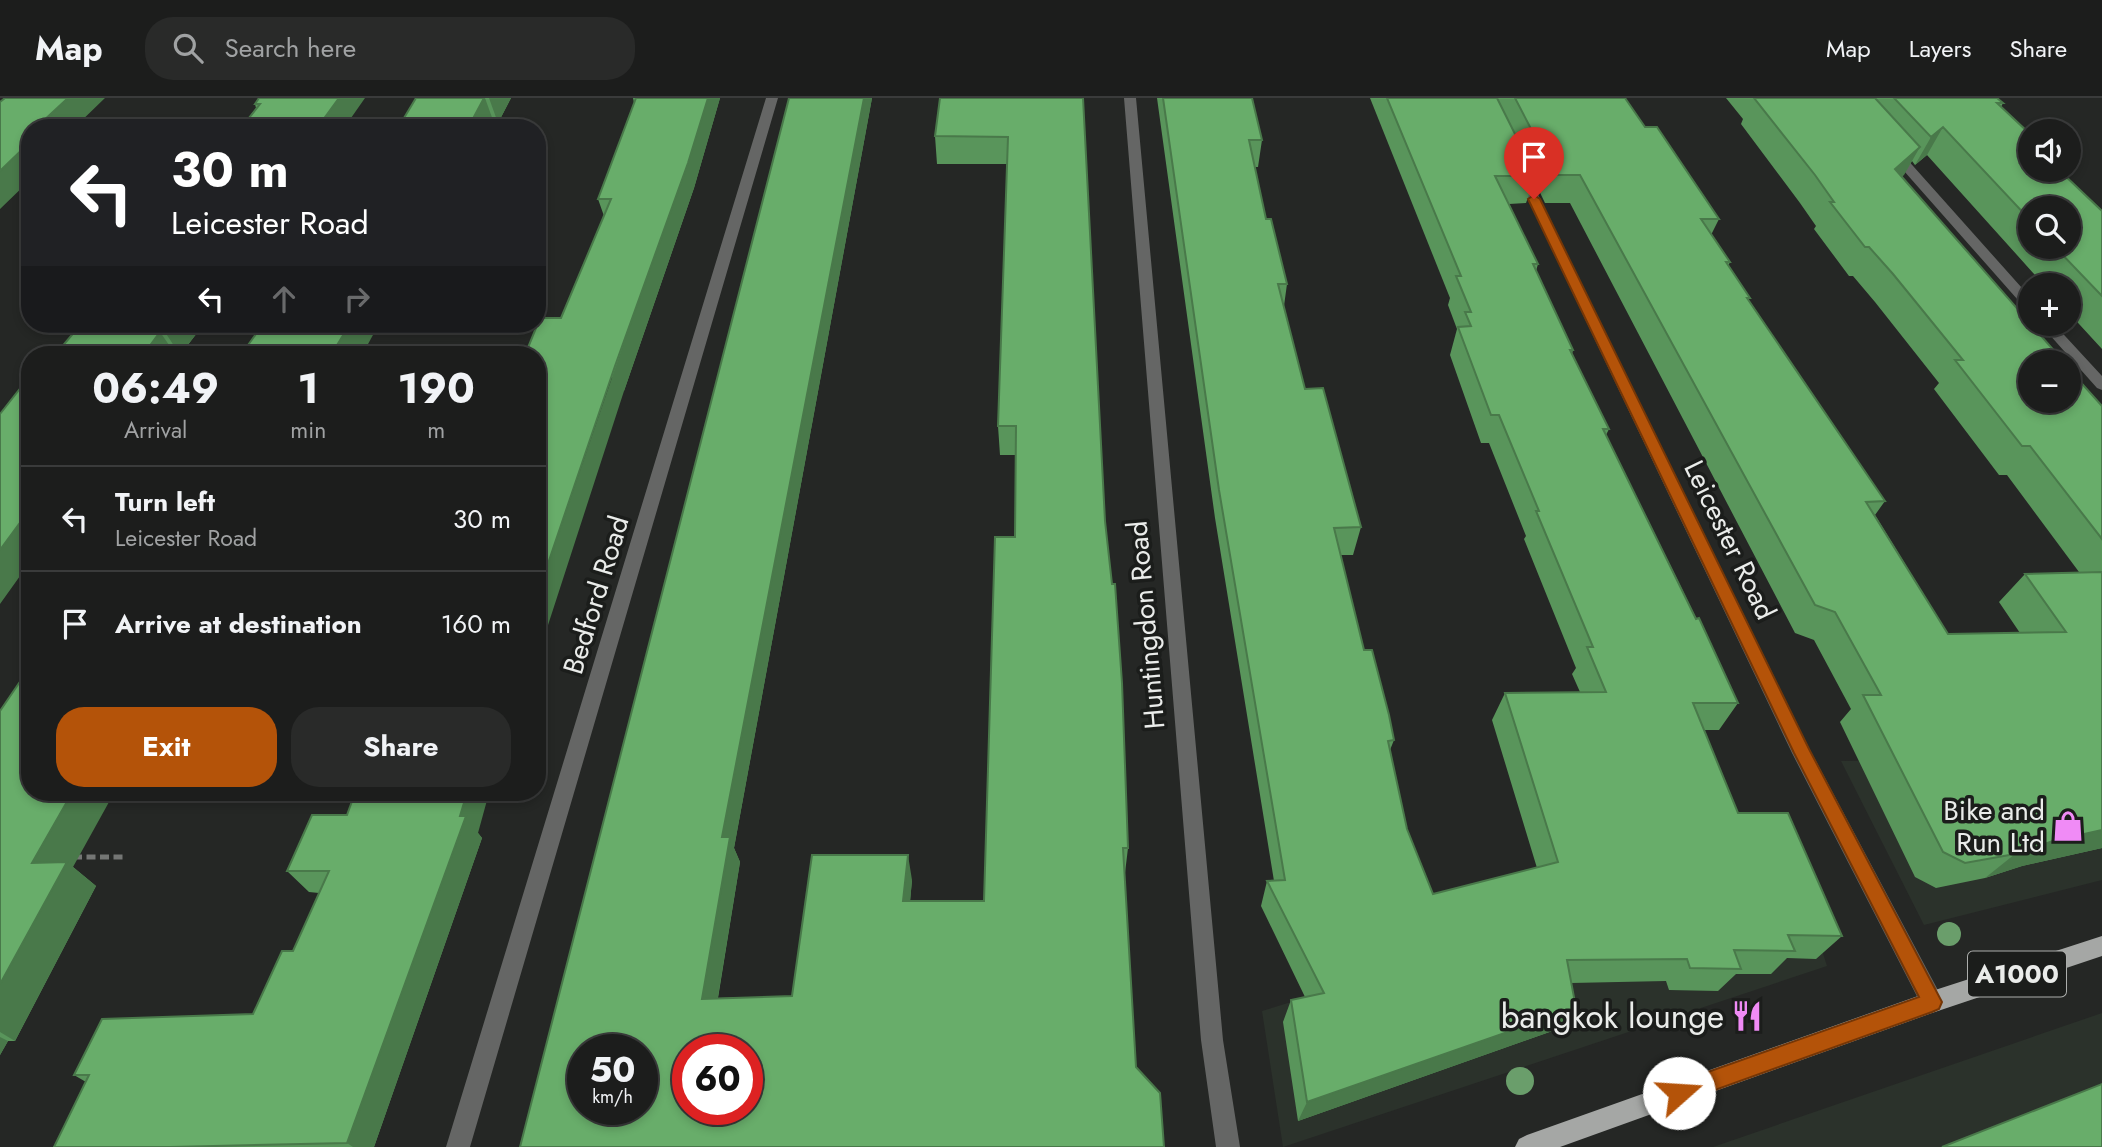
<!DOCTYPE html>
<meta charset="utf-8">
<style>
body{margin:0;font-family:Jost,sans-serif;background:#292a29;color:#f1f3f6;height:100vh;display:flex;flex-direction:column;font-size:26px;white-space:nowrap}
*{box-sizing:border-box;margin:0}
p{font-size:23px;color:#a0a2a3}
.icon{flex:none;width:38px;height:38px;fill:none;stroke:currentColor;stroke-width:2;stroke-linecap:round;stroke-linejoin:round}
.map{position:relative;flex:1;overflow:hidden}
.side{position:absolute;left:21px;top:248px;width:525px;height:455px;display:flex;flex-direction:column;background:#1c1d1c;border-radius:28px;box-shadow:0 4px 10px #0003,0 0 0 2px #3a3b3b}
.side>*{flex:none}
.banner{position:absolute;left:21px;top:21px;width:525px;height:214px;border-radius:28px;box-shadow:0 4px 10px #0003,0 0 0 2px #3a3b3b;background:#202124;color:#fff;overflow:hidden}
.fabs{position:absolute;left:2018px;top:21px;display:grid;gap:14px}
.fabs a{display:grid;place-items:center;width:63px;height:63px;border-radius:50%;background:#1c1d1c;box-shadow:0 4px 10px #0003,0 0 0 2px #3a3b3b;font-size:35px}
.speed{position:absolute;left:567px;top:936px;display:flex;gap:14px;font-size:35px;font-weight:700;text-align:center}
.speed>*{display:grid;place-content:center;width:91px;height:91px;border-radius:50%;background:#1c1d1c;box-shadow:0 4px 10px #0003,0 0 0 2px #3a3b3b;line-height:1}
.speed small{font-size:18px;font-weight:400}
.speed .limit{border:10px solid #d22;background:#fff;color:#111}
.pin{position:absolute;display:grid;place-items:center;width:60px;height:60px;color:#fff;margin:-72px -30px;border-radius:50% 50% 50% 0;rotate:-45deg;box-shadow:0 0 7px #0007}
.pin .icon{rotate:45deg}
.me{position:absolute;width:77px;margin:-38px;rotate:71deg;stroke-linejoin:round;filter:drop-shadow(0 0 5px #0008)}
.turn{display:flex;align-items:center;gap:24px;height:147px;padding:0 35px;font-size:32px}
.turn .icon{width:91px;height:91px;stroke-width:2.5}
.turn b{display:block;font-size:49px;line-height:60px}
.lanes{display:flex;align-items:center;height:66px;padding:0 35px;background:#0003;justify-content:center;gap:35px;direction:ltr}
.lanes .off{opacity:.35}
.eta{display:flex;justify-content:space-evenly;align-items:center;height:119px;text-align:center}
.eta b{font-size:42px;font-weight:700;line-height:49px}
.primary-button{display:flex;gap:14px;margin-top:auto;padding:14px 35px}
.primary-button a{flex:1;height:80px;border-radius:28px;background:#b45309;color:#fff;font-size:28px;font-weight:700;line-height:80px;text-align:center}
.primary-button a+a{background:#292a29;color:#f1f3f6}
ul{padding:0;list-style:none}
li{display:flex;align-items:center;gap:21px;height:105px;padding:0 35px;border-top:2px solid #3a3b3b}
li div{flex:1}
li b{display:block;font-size:26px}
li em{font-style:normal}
header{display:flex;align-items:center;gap:42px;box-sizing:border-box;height:98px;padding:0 35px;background:#1c1d1c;border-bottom:2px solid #3a3b3b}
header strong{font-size:33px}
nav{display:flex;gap:38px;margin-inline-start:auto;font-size:24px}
.search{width:490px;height:63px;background:#292a29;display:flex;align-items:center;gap:18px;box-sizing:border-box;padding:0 24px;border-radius:28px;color:#a0a2a3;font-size:26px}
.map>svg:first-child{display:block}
.built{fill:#2b322b}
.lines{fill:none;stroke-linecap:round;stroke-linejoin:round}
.path{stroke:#747674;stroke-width:5;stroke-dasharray:9 4.5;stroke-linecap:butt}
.minor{fill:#656665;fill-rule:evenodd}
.major{fill:#a5a7a5;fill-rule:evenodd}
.tree{fill:#6a9e6b}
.wall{fill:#59955b;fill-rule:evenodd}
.shaded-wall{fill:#49794a}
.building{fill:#68ad6a;stroke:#49794a;stroke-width:2;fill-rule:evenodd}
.route{fill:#b45309;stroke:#753606;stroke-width:2}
.labels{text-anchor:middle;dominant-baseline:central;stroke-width:7;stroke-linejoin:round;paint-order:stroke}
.shield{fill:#1b1d1b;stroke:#acaeac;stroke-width:2}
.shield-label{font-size:26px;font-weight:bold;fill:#eaecea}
.street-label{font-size:28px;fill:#eaecea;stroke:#1b1d1b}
.poi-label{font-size:28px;fill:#eaecea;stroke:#1b1d1b;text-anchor:end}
.near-poi-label{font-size:33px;fill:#eaecea;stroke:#1b1d1b;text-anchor:end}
</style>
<header>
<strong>Map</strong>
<div class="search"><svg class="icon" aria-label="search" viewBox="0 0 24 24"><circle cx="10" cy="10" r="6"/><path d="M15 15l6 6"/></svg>Search here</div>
<nav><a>Map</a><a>Layers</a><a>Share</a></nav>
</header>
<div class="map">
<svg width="2102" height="1049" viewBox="0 0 2102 1049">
<rect width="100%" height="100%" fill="#252725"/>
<path class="built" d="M2102,661v121l-178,45 -83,-164z
M1790,751l37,117 -544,181 -21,-136z
M2102,915v134h-389z"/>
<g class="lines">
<path class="path" d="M73,759h51"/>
<path class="minor" d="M766,0h12l-308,1049h-24z
M1124,0h12l87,942 17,107h-24l-15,-107z
M1889,50h8l133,149v12l-5,-1 -136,-154z
M1520,68l6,4 283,578 131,246 3,8 -3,8 -8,3 -8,-3 -132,-257 -278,-583z
M2040,226h14l48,52v14l-5,-2z"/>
<path class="major" d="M2102,838v20l-170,57 -372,134h-45l4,-8 8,-4 405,-144z"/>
</g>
<g class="tree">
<circle cx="1949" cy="836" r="12"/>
<circle cx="1520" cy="983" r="14"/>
</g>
<path class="wall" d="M259,0l85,30h-103l15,-20 -1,-4z
M416,0h95l-13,25h-4l-2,5h-94z
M633,0h87l-26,90 -70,203 -63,-73 43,-102 -6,-17 36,-96z
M789,0h83l-138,750 6,14 -22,136 74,-2 120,-116 -2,21h74l31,-364 1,-82h-16l-2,-29 9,-262h-70l-2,-28 148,-38 22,423 23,327 -3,25 -605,274z
M1157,0h95l10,42 -4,27h-3l11,52 21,65 -3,22 21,83 56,138 -8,28h-13l24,95 30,90 -4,10 17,79 26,65 104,-26 -45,-148 13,-27 75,-1 -8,-18 4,-6 -52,-129 2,-3 -37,-93h-8l-31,-88 7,-26 -9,-24 2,-7 -80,-200h255l20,29 74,92 -8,16 19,27 -2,4 22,32 -2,2 137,201 -10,14 73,119 72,-1 -21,-31 26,-28 54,-2 -72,-97h-8l-65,-86 5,-6 -64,-81 -22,-26h-4l-35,-47 2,-3 -16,-23 -59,-79 2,-5 -17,-21h271l6,5 -2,4 29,63 72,41v138l-34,-37v-27h-24l-117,-130 -12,10 -3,-4 -10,16 200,229v442l-80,18 -37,12 -49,10 -21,-11 -75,-155 11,-13 -37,-69 -19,-7 -225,-430h-25l-11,-23 -8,23 -17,1 29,60 -2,7 37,79 -1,4 37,75 -3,6 132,268 -19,27h-15l34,83 104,123 -26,23 -29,-1 -16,16h-35l-18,17 -49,-1 -3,-9 -95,2 -13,46 -260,92 -15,-99 8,-22 14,-3 -44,-91 6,-25h7l-59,-363zM2030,110l38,39h-38z
M81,226h123l-24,31h-125z
M0,613l73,156 23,19 -81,155h-7l-8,14z
M478,735l4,5 -108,309h-320l32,-65 -12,-7 179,-61 40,-63 26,-58 -10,-1 -22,-21z"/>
<path class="shaded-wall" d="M68,0h37l-31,30h-30l-3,-5z
M339,0h26l-21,30h-22l-2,-4z
M484,0h1l9,25 -2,5h-24z
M489,0h22l-13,25z
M708,0h12l-26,90 -70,203 -87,268v-63z
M864,0h8l-138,750 6,14 -26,159 -12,-22 20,-162z
M1943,29l-16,28 -12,10 16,-28z
M30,44v38l-30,29v-38z
M1920,49l-16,28 -25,21 16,-27z
M171,226h33l-24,31 -15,-23z
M350,226h29l-17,31h-31z
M160,234l16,23h-33z
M30,411v53l-30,42v-54z
M72,695h42l-41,74 23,19 -81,155 -15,-9v-48l32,-121z
M467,695h22l-11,40 4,5 -108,309h-21l-6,-4 113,-327z
M2102,732v18l-80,18 -37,12 30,-24 38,-13z
M908,757l4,25 -4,45 -5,-24z
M1576,910l-18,21 -260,92 9,-19z
M0,939l8,4 -8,14z"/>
<path class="building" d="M5,0h63l-27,25h9l-5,5h-15v14l-30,29v-69z
M259,0h80l-19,26h-4l-3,4h-72l19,-24h-5z
M416,0h68l-16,30h-70z
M636,0h72l-20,65 -73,203 -78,230v-241h-12l15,-37h21l50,-119h-13z
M789,0h75l-142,739h8l-28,162 90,-3 20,-141h96l-5,46h81l11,-364h20l1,-111h-18l10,-289 -73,-1 5,-38h143l22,423 7,63h3l7,99 6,165h-5l13,219 24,26 4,54h-644zM583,952h59v60h-59zM688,952h59v60h-59z
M1163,0h89l10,42h-13l17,79h5l16,65h-9l27,105 18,-1 38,139 -27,1 30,122h8l17,65 5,25 -6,1 19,88 26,65 125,-32 -53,-169 101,-1 -19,-45h6l-57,-136h3l-40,-96h-8l-33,-88 13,-1 -6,-14h6l-15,-36h5l-74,-178h110l39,78h-41l43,88h-5l40,86h-3l39,79h-6l93,190 3,-1 39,85h-45l45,110h50l54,123 -54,-1 7,16 -61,-1 7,19 -51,-1 -3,-9 -120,1 9,48 -269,94 -16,-102 33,-7 -57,-112 18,-1 -66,-390z
M1515,0h110l20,29h12l62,92h-18l29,43h-4l24,36h-3l138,203 -19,1 82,132 118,-2 -41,-58 77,-2v258l-49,11 -38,13 -50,9 -22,-11 -80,-157h18l-46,-83 -20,-7 -235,-430h-25z
M1754,0h121l45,49 -25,22 169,193h-34v39h38v-33l34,38v133l-72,-93h-8l-67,-86h8l-70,-86 -24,-27h-4l-35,-45h4l-19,-27z
M1894,0h103l6,5h-6l33,31v36h29l43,41v85l-47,-49h13v-39h-38v12l-87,-93 -12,10z
M81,226h90l-6,8h-5l-17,23h-88z
M263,226h87l-19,31h-90z
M30,278v133l-30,41v-136z
M30,569v126h42l-40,70 35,-1 -67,122v-273z
M355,695h112l-7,23h6l-119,327 -176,4h-117l35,-72h-15l28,-56 151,-5 29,-63h11l36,-80h-42l25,-56h35z
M2102,986v63h-160z"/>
<path class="route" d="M1534,97l6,4 269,550 133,253 -3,7 -7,3 -253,91 -8,-3 -3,-7 3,-8 248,-88 -125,-244 -266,-554z"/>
<defs>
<symbol id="shop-bare" viewBox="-9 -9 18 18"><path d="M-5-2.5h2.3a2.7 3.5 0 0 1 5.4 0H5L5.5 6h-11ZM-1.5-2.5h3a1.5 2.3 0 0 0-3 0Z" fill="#f08bf6" stroke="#1b1d1b" stroke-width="2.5" paint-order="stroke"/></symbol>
<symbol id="restaurant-bare" viewBox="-9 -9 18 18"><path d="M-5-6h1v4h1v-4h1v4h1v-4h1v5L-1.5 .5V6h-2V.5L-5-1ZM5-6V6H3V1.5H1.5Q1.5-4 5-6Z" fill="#f08bf6" stroke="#1b1d1b" stroke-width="2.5" paint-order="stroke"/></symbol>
</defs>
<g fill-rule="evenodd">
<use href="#shop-bare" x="2046" y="706" width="44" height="44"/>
<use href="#restaurant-bare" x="1725" y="896" width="44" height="44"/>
</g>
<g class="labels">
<rect class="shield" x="1968" y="853.5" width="98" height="45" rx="5"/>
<g class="shield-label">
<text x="2017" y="876">A1000</text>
</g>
<g class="street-label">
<text transform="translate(1730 442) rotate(64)">Leicester Road</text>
<text transform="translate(596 497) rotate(-73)">Bedford Road</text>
<text transform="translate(1146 527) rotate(-95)">Huntingdon Road</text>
</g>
<g class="poi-label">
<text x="2045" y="712">Bike and<tspan x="2045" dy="32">Run Ltd</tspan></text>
</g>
<g class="near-poi-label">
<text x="1724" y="918">bangkok lounge</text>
</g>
</g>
</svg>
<div class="fabs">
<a><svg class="icon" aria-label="sound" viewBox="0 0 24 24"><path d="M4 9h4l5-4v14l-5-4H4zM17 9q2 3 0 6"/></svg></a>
<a><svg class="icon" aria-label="search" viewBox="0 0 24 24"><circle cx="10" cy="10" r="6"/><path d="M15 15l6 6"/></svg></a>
<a>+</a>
<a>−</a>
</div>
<div class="speed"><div>50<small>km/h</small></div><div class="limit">60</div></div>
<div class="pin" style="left:1534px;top:101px;background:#d93025"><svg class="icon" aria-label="arrive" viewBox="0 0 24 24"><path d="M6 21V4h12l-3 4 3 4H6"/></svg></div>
<svg class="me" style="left:1679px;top:995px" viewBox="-20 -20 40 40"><circle r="19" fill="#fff"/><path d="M0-13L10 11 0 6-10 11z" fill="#b45309"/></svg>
<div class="banner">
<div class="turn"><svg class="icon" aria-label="left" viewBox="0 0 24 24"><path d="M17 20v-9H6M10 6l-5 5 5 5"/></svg><div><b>30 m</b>Leicester Road</div></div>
<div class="lanes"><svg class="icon" aria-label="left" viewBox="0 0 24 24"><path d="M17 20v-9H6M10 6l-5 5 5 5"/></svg><svg class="icon off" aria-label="ahead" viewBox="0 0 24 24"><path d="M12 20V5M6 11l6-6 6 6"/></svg><svg class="icon off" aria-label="right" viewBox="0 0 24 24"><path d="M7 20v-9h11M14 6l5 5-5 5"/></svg></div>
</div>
<section class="side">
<div class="eta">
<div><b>06:49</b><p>Arrival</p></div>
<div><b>1</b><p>min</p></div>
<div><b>190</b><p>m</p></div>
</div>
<ul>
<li><svg class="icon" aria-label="left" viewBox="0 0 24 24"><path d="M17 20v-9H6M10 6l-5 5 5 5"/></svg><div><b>Turn left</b><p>Leicester Road</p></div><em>30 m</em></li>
<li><svg class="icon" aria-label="arrive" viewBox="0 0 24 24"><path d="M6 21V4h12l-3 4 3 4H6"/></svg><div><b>Arrive at destination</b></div><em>160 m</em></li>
</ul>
<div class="primary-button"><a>Exit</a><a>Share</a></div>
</section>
</div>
